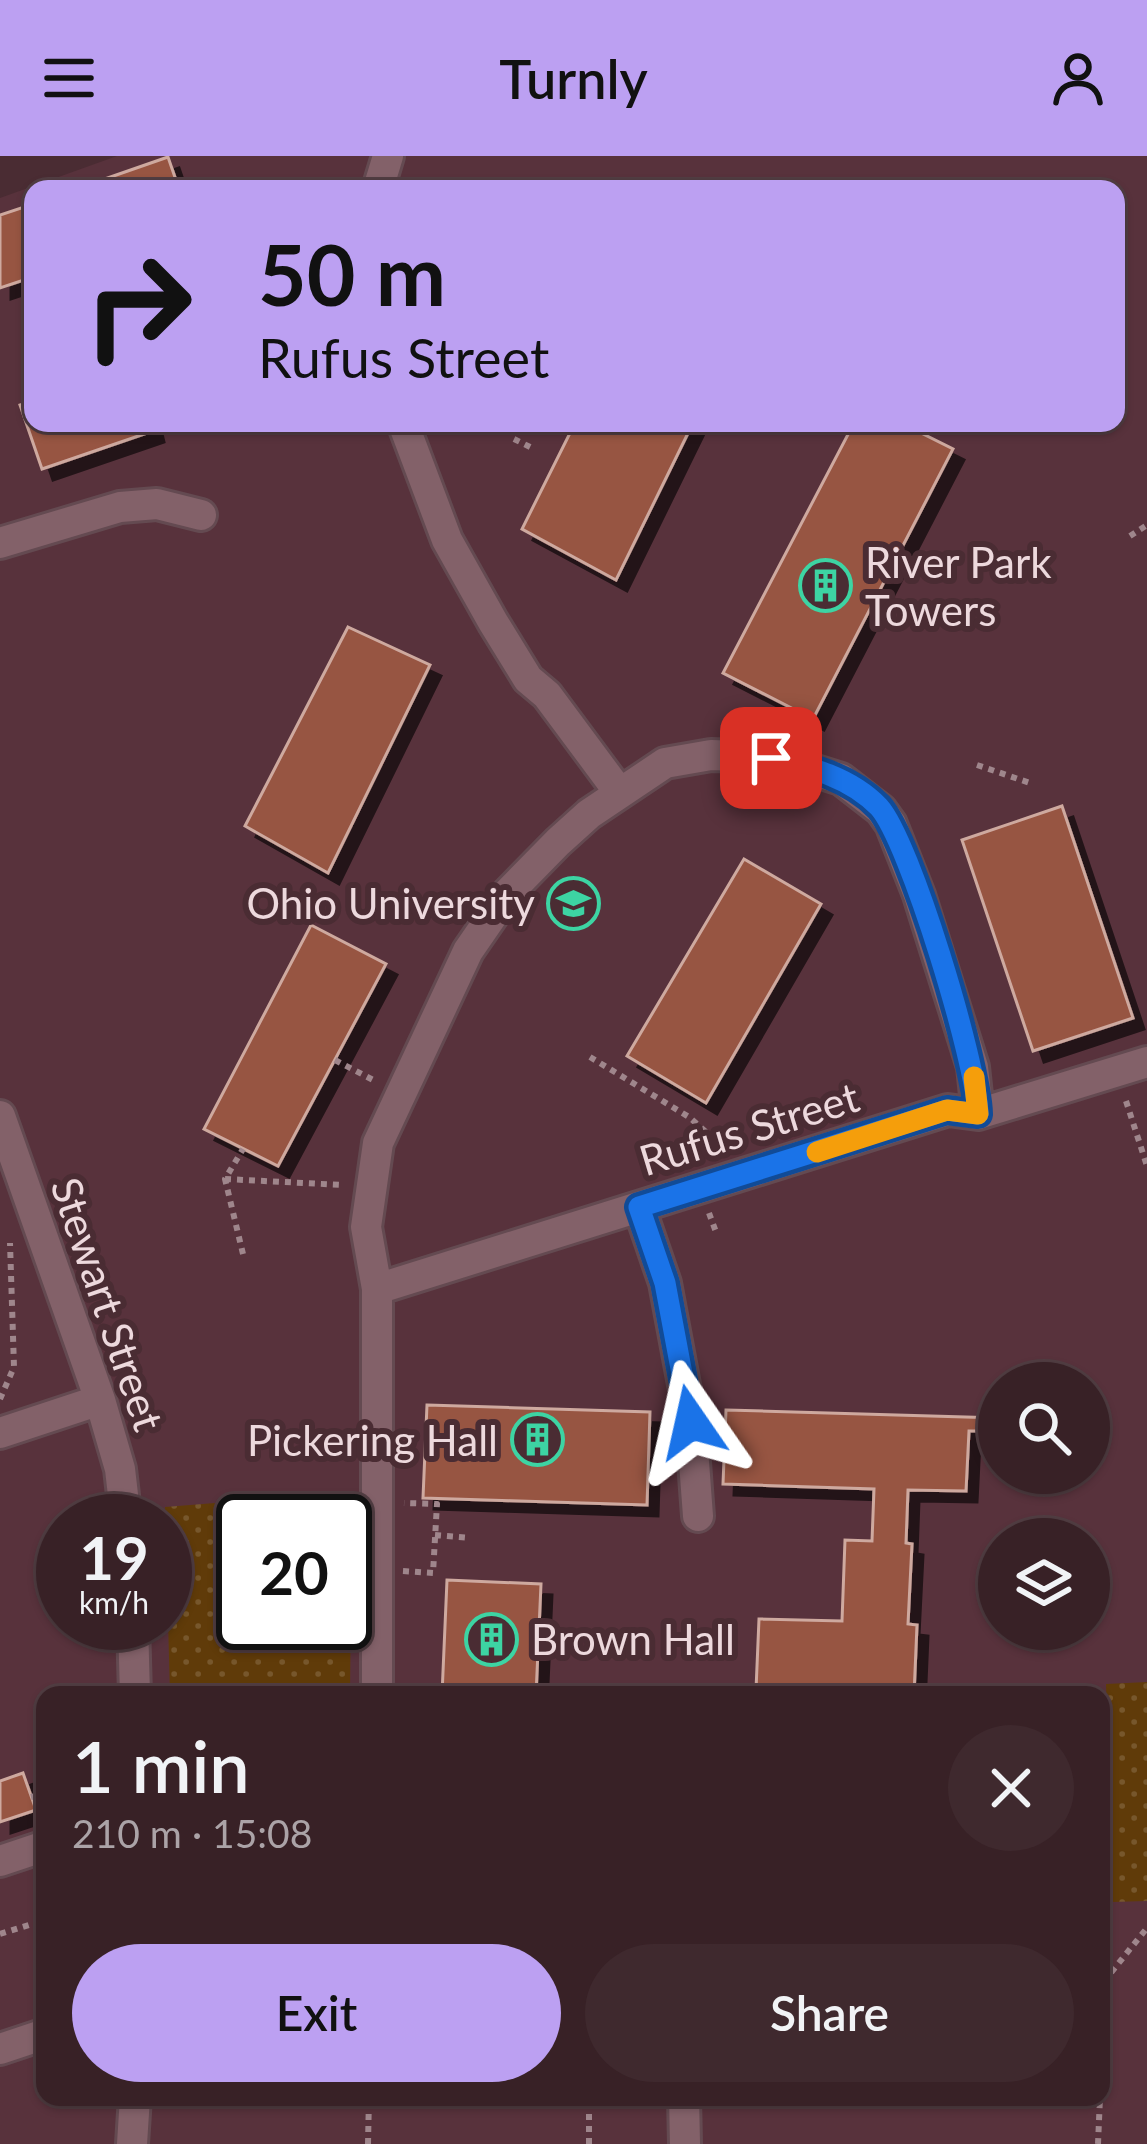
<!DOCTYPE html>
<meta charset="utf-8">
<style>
body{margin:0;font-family:Lato,sans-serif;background:#3f292e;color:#f1f3f6;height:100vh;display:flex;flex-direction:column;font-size:45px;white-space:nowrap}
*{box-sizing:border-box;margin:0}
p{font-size:39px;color:#aba3a7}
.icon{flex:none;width:66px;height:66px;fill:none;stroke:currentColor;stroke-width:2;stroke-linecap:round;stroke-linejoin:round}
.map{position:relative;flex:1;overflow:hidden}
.sheet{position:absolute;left:36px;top:1530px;width:1074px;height:420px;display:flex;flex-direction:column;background:#382126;border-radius:24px;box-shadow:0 3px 9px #0004,0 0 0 3px #523e43}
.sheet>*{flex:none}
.guide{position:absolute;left:24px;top:24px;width:1101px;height:252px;border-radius:24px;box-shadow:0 3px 9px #0004,0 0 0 3px #523e43;background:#bca0f2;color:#111;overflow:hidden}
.buttons{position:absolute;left:978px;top:1206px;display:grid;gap:24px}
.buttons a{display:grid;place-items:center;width:132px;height:132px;border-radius:50%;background:#382126;box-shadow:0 3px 9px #0004,0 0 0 3px #523e43;font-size:60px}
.speed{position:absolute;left:36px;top:1338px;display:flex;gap:24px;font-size:60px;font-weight:700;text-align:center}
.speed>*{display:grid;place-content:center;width:156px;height:156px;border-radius:50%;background:#382126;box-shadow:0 3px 9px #0004,0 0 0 3px #523e43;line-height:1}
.speed small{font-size:30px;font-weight:400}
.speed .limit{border:6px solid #111;border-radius:18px;background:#fff;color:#111}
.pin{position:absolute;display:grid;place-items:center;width:102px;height:102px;color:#fff;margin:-51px;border-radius:24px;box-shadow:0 6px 18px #0006}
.me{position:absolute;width:132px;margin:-66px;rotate:349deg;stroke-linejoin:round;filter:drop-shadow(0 0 9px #0008)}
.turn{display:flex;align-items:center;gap:42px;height:252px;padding:0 36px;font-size:54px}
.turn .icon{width:156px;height:156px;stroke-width:2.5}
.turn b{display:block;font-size:84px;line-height:102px}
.round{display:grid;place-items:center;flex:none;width:126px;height:126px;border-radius:63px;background:#3f292e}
.headline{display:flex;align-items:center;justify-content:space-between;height:204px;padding:0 36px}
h1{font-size:72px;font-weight:600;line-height:90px}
.button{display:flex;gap:24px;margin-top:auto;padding:24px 36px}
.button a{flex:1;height:138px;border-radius:72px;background:#bca0f2;color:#111;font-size:48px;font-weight:600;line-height:138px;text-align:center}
.button a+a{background:#3f292e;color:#f1f3f6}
header{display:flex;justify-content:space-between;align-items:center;height:156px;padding:0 36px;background:#bca0f2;color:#111;font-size:54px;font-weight:600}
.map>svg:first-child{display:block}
.built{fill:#58323c;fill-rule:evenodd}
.park{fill:url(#park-dots);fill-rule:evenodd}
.building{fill:#975442;stroke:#cea99f;stroke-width:3;filter:url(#shadow)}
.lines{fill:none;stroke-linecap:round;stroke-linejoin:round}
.minor-casing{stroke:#644a51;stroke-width:36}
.path{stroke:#9f868c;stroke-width:6;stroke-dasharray:6 6;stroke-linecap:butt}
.minor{stroke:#836169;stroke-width:30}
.route-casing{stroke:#114b97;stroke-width:30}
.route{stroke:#1a73e8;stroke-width:21}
.slow{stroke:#f59e0b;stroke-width:21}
.labels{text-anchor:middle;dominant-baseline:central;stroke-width:12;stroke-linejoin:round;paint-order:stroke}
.poi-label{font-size:42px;fill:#edd9dd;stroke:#4a2c33;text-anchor:start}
.street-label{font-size:42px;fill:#edd9dd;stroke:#4a2c33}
</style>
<header><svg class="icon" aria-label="menu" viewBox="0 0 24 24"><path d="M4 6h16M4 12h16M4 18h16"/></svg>Turnly<svg class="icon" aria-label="person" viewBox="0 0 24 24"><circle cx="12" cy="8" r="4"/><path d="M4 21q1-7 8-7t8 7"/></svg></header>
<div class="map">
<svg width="1147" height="1988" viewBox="0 0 1147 1988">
<defs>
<pattern id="park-dots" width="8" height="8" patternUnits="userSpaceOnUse" patternTransform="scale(3)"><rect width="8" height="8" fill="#603b09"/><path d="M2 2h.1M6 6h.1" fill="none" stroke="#77572c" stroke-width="1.8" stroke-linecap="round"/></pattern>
<filter id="shadow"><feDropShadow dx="11" dy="11" stdDeviation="0" flood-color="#0009"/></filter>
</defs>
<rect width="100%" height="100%" fill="#4a2c33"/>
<path class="built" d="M117,0h1030v1988h-1147v-1946zM33,33h1083v234h-1083zM999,1227h90v90h-90zM63,1365h102v102h-102zM243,1365h102v102h-102zM999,1383h90v90h-90zM45,1539h1056v402h-1056z"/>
<path class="park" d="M352,1336l-2,203h-180l-5,-188zM243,1365h102v102h-102z
M1147,1526v219l-35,1 -6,-218z"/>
<path class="building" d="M168,1l11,32h-103z
M33,48v73l-33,11v-73z
M33,245v22h118l2,8 -111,38 -22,-64z
M575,267h118l-77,157 -94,-51z
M854,267h47l52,26 -140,270 -90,-46z
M348,471l82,38 -102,208 -83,-47z
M1062,650l71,212 -100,33 -71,-211z
M744,703l77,45 -115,199 -79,-47z
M311,769l75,39 -108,202 -74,-37z
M427,1249l223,7 -3,93 -224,-7z
M726,1254l273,8v37h-9l1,-24h-22l-3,60 -58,-1 -2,53 6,1 -4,80 9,1 -3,70 -158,-5 3,-71 83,2 3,-81 27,1 2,-52 -151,-5z
M447,1424l94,4 -5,111h-94z
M23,1617l13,37 -36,12v-41z"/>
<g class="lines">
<defs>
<path id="minor" d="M378,33l10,-33
M403,267l44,117 46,82 35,57 19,16 72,97
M0,387l120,-36 37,-3 44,11
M0,960l100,284 20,69 6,52
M639,1051l26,76 26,139 7,94
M377,1133l571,-179 30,4 169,-52
M0,1277l100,-33
M56,1426l7,-3
M133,1467l2,72
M377,1539v-406l-11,-62 12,-84 90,-192 40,-58 50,-51 31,-28 76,-51 46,-8 60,2 70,22 40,31 10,14 28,71 54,172 5,47
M0,1705l45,-15
M0,1893l45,-15
M684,1941l1,47
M132,1988l3,-47"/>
</defs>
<use href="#minor" class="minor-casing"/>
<path class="path" d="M514,283l18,9
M1130,380l17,-11
M977,609l56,19
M590,901l99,60 36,32
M335,904l40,21
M1126,945l21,65
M225,1023l118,6
M709,1057l7,19
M243,1098l-18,-75 18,-30
M0,1243l14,-32 -4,-124
M435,1379l35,3
M403,1415l30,2 4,-69 -33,-1
M31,1641l8,-2 6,17
M0,1778l45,-14
M1101,1922l4,-98 42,-52
M368,1988l1,-47
M589,1988v-47
M1098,1988l2,-47"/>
<use href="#minor" class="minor"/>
</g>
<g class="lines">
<defs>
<path id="route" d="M691,1266l-26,-139 -26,-76 308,-97 31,4c-1,-50 -68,-273 -99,-307 -29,-30 -69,-40 -108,-49"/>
</defs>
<use href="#route" class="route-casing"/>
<use href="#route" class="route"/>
<path class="slow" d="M817,996l130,-42 31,4 -4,-37"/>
</g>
<defs>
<symbol id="building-ring" viewBox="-11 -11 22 22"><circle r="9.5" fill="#4a2c33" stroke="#3dd4a3" stroke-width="1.5"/><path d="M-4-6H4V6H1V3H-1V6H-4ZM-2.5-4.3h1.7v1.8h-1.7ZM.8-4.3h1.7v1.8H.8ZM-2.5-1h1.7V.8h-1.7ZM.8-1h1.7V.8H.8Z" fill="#3dd4a3"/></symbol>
<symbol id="university-ring" viewBox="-11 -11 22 22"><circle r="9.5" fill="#4a2c33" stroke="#3dd4a3" stroke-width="1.5"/><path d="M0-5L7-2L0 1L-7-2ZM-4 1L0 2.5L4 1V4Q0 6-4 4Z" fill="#3dd4a3"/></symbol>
</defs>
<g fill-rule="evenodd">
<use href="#building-ring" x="796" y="400" width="59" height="59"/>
<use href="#university-ring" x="544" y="718" width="59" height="59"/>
<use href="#building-ring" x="508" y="1254" width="59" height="59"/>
<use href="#building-ring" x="462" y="1454" width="59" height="59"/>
</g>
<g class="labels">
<g class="poi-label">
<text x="865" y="406">River Park<tspan x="865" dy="48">Towers</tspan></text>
<text x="535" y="747" text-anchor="end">Ohio University</text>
<text x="498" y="1284" text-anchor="end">Pickering Hall</text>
<text x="531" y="1483">Brown Hall</text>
</g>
<g class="street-label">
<text transform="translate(749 972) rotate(-17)">Rufus Street</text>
<text transform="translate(108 1148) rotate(71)">Stewart Street</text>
</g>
</g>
</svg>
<div class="buttons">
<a><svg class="icon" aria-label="search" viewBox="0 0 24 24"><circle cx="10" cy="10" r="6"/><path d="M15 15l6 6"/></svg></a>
<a><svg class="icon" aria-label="layers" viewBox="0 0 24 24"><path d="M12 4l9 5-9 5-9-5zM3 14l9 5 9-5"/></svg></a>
</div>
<div class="speed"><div>19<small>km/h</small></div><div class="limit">20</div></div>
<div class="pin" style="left:771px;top:602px;background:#d93025"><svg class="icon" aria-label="arrive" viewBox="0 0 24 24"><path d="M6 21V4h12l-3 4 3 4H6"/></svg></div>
<svg class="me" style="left:691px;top:1266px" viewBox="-20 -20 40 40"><path d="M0-17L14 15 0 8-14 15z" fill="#1a73e8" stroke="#fff" stroke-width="4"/></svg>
<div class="guide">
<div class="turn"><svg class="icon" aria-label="right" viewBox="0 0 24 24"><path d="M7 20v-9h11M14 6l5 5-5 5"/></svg><div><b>50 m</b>Rufus Street</div></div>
</div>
<section class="sheet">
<div class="headline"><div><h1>1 min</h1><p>210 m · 15:08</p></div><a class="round"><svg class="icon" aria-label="close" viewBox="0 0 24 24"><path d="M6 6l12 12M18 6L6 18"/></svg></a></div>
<div class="button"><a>Exit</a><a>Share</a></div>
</section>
</div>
